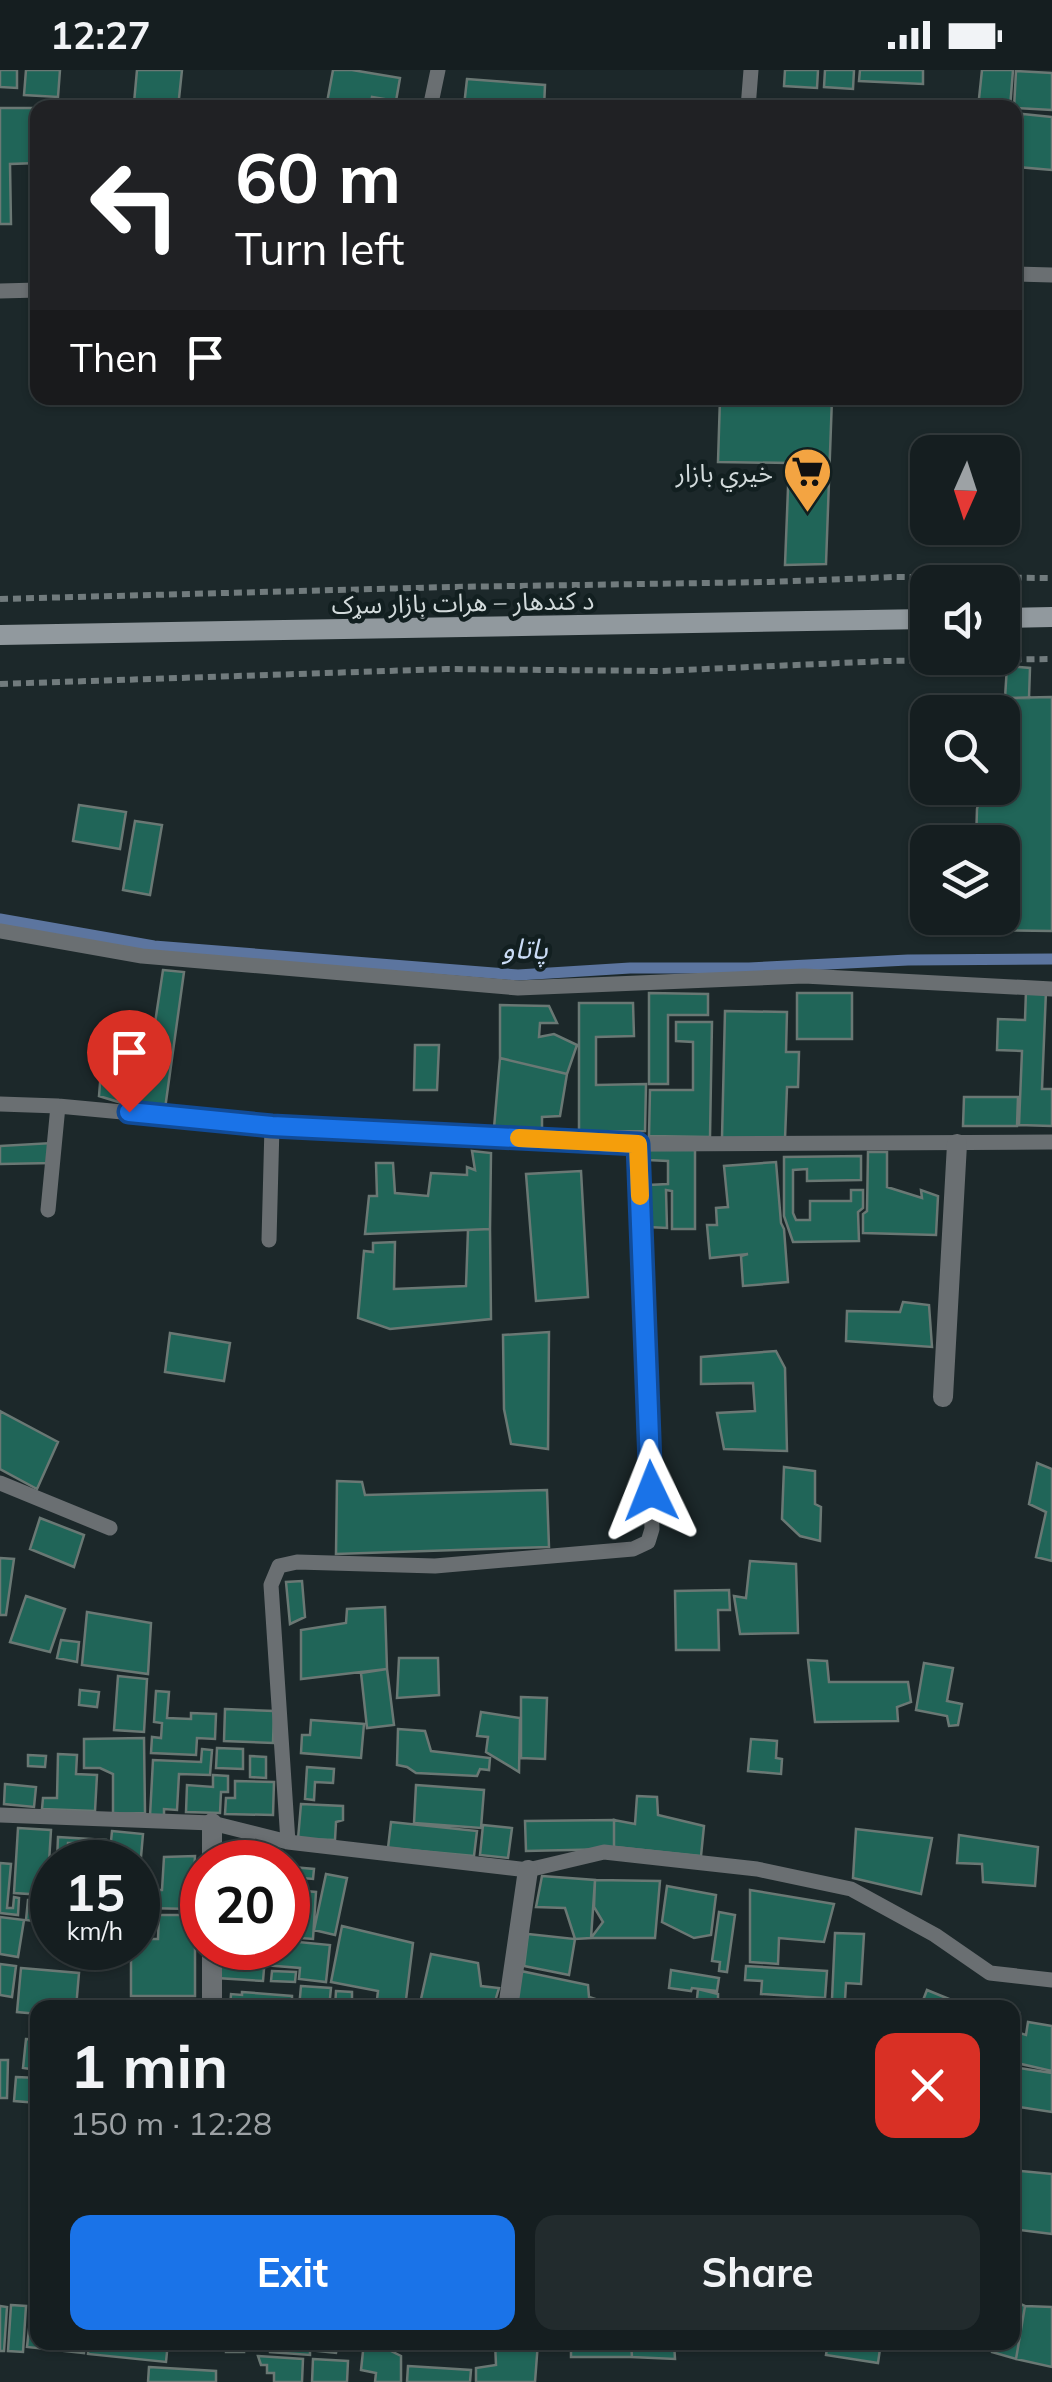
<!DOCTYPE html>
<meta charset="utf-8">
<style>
body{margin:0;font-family:Mulish,"Noto Sans Arabic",sans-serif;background:#222b2d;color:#f1f3f6;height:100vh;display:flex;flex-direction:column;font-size:38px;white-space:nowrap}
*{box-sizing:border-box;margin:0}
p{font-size:32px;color:#9da2a5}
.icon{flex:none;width:55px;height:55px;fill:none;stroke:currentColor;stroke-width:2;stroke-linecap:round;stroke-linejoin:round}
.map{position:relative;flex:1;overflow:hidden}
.details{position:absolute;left:30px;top:1930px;width:990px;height:350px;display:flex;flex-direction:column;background:#151e20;border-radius:20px;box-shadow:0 2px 8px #0004,0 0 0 2px #343c3e}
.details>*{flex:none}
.banner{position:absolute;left:30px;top:30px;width:992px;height:305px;border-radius:20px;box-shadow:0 2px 8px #0004,0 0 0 2px #343c3e;background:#202124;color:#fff;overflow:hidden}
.needle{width:65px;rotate:183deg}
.buttons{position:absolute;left:910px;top:365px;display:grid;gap:20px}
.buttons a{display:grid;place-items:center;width:110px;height:110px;border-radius:20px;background:#151e20;box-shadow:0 2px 8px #0004,0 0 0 2px #343c3e;font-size:50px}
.speed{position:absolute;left:30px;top:1770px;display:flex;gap:20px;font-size:50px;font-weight:700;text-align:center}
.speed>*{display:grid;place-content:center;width:130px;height:130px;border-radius:50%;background:#151e20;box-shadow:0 2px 8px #0004,0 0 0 2px #343c3e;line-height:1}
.speed small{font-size:25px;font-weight:400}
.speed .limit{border:15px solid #d22;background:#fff;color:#111}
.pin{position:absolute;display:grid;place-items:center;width:85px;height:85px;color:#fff;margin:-102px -42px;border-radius:50% 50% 50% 0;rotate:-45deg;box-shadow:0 0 10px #0007}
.pin .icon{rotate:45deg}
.me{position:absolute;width:110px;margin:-55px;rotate:358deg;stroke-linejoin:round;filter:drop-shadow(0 0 8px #0008)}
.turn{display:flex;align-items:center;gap:35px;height:210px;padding:0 40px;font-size:45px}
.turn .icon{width:130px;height:130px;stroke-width:2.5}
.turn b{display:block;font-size:70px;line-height:85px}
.then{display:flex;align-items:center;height:95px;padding:0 40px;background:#0003;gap:20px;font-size:38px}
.round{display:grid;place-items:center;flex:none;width:105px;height:105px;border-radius:20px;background:#222b2d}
.summary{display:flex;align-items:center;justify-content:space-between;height:170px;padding:0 40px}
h1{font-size:60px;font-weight:700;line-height:75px}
.primary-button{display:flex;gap:20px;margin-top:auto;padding:20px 40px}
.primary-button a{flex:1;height:115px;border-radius:20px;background:#1a73e8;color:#fff;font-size:40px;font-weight:700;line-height:115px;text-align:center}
.primary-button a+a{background:#222b2d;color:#f1f3f6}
.status{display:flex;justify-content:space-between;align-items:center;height:70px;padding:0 50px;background:#151e20;direction:ltr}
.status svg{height:28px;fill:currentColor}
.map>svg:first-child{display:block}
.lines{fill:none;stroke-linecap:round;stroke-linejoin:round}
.stream{stroke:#5c759f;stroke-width:11}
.building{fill:#206558;stroke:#6a7874;stroke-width:2.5}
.path{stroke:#717b7d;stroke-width:6;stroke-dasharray:8 5;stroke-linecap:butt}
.service{stroke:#6a6f72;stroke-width:15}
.minor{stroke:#6a6f72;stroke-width:20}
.secondary{stroke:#91999e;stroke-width:20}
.route-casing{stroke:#114b97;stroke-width:25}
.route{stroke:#1a73e8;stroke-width:18}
.slow{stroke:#f59e0b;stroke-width:18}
.labels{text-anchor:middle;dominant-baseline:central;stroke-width:9;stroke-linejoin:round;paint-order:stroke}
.poi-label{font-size:25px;fill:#d2dadb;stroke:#121f20;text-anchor:end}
.street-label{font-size:25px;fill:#d2dadb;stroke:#121f20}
.water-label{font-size:28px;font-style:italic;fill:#cbdcf6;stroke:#121f20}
</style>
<div class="status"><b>12:27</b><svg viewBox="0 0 49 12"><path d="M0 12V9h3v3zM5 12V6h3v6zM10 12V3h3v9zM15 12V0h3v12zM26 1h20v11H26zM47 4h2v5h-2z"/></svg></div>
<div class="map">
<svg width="1052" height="2312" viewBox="0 0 1052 2312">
<rect width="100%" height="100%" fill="#1c282a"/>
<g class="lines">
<path class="stream" d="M0,849l154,27 364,29 112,-7h119l159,-8 144,-1"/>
</g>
<path class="building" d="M0,0h17v18l-17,-1z
M26,0h34l-2,27 -34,-2z
M137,0h45l-4,38 -44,-5z
M333,0h19l48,8 -4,23 -24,-4 -2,11h-44z
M785,0h33l-1,18 -33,-2z
M825,0h29l-1,19 -29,-2z
M860,0h63v14l-64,-3z
M982,0h31l-3,38h-32z
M1016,1l36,2v37l-38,-2z
M467,9l78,6 -1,23 -80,-2z
M0,38h38v55l-28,1 1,60h-11z
M1023,44l29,3v53l-34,-3z
M720,328h112l-6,166 -41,1 4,-102 -71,-1z
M1007,596l23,2 -1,30h-24z
M1052,627v234l-79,-1v-12h29v-76h-26l1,-33 6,-21h19l-1,-76 4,-14z
M79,735l47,7 -6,37 -47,-8z
M135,751l27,4 -12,70 -27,-5z
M163,900l21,2 -20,144 -65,-20 6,-74 50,1z
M1026,921h20l-4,98h10v37l-33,-1 3,-74 -25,-1 1,-31 27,1z
M649,923l59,1v21h-40v69h-19z
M797,923h55v46h-55z
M579,933h54l1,33 -38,1v48l50,-1 -1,47 -66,1z
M500,935l49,1 8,17h-17l-1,14 15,-3 23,11 -10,29 -67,-16z
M725,941l62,1 -1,40h13l-1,35h-11l-2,52 -63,-1z
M676,952h36l-2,115 -61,-1 1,-46h43v-48l-17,-1z
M415,975h24l-2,45h-23z
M500,988l67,16 -7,42 -18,1v22l-48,-11z
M964,1027h54l-1,29h-54z
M52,1073v20l-52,1v-18z
M648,1080h47v79h-23v-38l-6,-1 1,38 -19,-1v-42l20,-1v-23l-20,-1z
M472,1081l19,2 -1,76 -125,5 4,-38h8l-1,-33h17l2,30 33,3 3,-23 36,2v-8l8,3z
M868,1082h19v35l35,11 -1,-8 17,6 -2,39 -73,-2v-19l4,-3z
M861,1086v24l-54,1v-12l-14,1v43l3,7h14v-19h41v-11h12v18l-5,4 1,29 -66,1 -9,-26v-59z
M776,1092l5,61 3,6 4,53 -45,4 -2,-30 7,-2 -38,4 -3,-33h10l-1,-17 12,-1 -4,-41z
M581,1101l7,126 -52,4 -10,-127z
M490,1159l1,90 -101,10 -32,-11 6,-67 9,1v-9l22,-1 -1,47 72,-3 2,-56z
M903,1232l26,3 3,42 -86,-6 1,-30 53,1z
M549,1262l-1,117 -37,-5 -7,-35 -1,-74z
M170,1263l60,10 -6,38 -59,-9z
M776,1281l9,17 2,83 -63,-2 -7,-36 38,-2 -2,-28 -52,1v-27z
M0,1341l58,31 -21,47 -37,-20z
M1037,1393l15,6v92l-16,-4 10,-45 -17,-8z
M784,1397l31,4v33l6,3 -1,34 -20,-5 -18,-17z
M337,1411l25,1 3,13 182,-5 2,57 -213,7z
M40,1448l44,17 -10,32 -44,-18z
M0,1488l14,1 -8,56h-6z
M750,1491l46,3 2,69 -58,1 -6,-38 12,2z
M302,1511l3,36 -15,7 -4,-42z
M729,1520l1,20h-12l1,40h-43l-1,-59z
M26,1526l39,13 -15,43 -40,-10z
M385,1537l2,62 -86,10v-49l45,-7 1,-14z
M87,1542l64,11 -3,51 -66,-9z
M61,1570l18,2 -2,20 -20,-4z
M399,1588h39l1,37 -42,3z
M808,1590l19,1 2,21h79l3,20 -14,5 1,14 -83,1z
M924,1593l29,5 -6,33 15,3 -4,21 -9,1 -2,-10 -31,-6z
M387,1599l7,56 -27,3 -6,-55z
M118,1606l29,3 -3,53 -30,-2z
M80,1620l19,2 -2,15 -18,-2z
M156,1621l13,1 -2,26 24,1v-6l25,1 -1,25 -18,-1 -1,17 -45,-2 1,-16 9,1 1,-15 -8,-1z
M521,1627l26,1 -2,61 -24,-1z
M225,1639l49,2 -1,32 -49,-2z
M481,1642l39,6 -1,54 -33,-20 2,-15 -11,-1z
M311,1650l53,4 -3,34 -60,-5 1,-18h8z
M398,1659l27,2 6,20 59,7 -1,12 -9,-1 -3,7 -61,-3 -9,-6 -10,-2z
M144,1668l1,75 -32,1v-40l-13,-6h-16v-29z
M751,1669l26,2 -1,17 6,1 -1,15 -33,-3z
M217,1678l26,1v20l-27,-1z
M202,1679l10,1 -2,25 -31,-1 -2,36 -13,-1v8l-14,-1 3,-56 48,2z
M58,1684l19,1 -1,19 21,1 -2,36 -53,-2 1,-11h14z
M28,1685l18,1 -1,11 -17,-1z
M250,1686l16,1v21l-16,-1z
M307,1697l27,2 -1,14 -18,-1 -1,18 -9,-1z
M213,1705l15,1v16h-7l-1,21 -34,-1 1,-27 26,2z
M235,1711l39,1 -1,33 -48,-1 1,-16h9z
M5,1714l31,3 -2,20 -30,-3z
M416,1715l68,5 -3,38 -67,-5z
M637,1726l20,1 1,18 46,11 -3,30 -87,-9v-27l21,4z
M301,1734l42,2v14l-7,2 -1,18 -37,-1z
M614,1750v29l-88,2 -1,-30z
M391,1752l86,9 -3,25 -86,-8z
M483,1755l29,3 -4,30 -28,-3z
M18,1758l33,2 -3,49 4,1v21l-9,-1 1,-5 -30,-2z
M856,1759l76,9 -11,56 -68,-16z
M112,1761l31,3 -5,57v-29h-29z
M959,1765l79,12 -3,39 -52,-4 -1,-18 -25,-1z
M58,1767l48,3 -1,15 -13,-1 1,-4 -16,-1v-6h-9l-1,15 35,2v2h-45z
M228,1777l23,1v14h-24z
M256,1779l18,2 -1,11h-19z
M195,1786l-3,53 -50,-1v-18h20l2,-33z
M0,1793l11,1 -4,44h6l1,-11 5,1 -1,17 -18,-2z
M292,1797l22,2 -1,10 -22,-2z
M326,1804l21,4 -12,57 -21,-5z
M542,1806l53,4 -4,58 -16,1 -10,-31 -29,-1z
M595,1810l65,1 -5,57h-64l12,-16 -9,-15z
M667,1816l49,9 -5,40 -17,3 -32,-16z
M293,1820l23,2 -3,47 -25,-2v-24l3,-6z
M750,1820l84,14 -10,38 -45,-4 -1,26 -28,-2z
M28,1830h7l-1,21 -8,-1z
M719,1842l16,3 -8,57 -8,-1 1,-9 -8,-1z
M159,1845h36v81h-64v-48h7v-9h20z
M0,1847l24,3 -6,37 -18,-3z
M342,1856l71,17 -8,65h-29l2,-17 -47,-9z
M835,1863l29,1 -3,50 -15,-1 -1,17 -13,-1z
M528,1864l47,5 -6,36 -45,-9z
M288,1871l42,4 -4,37 -27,-3 1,-11 -48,-4 2,-16h34z
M220,1878h31l-1,20 14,1 -1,12 -46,-3z
M431,1884l47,9 3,23 18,2 -6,20h-74z
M0,1894l16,2 -4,31 -12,-2z
M746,1896l81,5 -2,27 -64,-4 1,-13 -17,-1z
M21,1898l58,5 -3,35h-38v6l-21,-2z
M671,1900l48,8 -2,13 -25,-3 -1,3 -22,-3z
M272,1901l24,1 -1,10 -24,-1z
M521,1901l67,14 1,12 31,10 -105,1z
M301,1916l30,2 -2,20h-30z
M698,1919l20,5v14h-22z
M927,1920l44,18h-51z
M336,1921l16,1v16h-17z
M242,1922l50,4v12h-62l1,-14 11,1z
M1012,1943h7l-3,19 10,3 2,-13 24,4v45l-40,-9z
M26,1969l12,1v30l-15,-2z
M0,1990h8l-1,38h-7z
M1012,1997l40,6v39l-40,-6z
M16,2007l22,1v25l-24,-2z
M1012,2100l40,4v60l-40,-5z
M1012,2230l13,6 -9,53 -24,-7v-10h20z
M32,2233h6v39h47l-1,11 -57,-6z
M11,2235l15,1 -3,46 -15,-1z
M0,2236l7,1 -3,44h-4z
M1025,2236l27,1v60l-36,-8z
M89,2272h79l-2,20 -78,-8z
M226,2272h17l1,10h-18z
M270,2272h40v13l-40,-3z
M318,2272h29v6l-10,-1 -1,6 -19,-2z
M364,2272h23v7l14,7v26h-26l1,-9 -15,-3z
M495,2272h43l-3,40h-59v-14l20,-3z
M571,2272h60l1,15h-61z
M631,2272h43l1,17 -43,-2z
M828,2272h53l-3,21 -52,-8z
M258,2286l45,3 -1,23h-28v-9h-7v-8h-6z
M313,2289l35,2 -1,21h-35z
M408,2296l63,4 -1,12h-63z
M149,2297l67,4v11h-68z"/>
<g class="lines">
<path class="path" d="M0,529l450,-12 319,-5 125,-5 158,1
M0,614l446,-15 214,2 226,-10 166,-2"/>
<path class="service" d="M430,38l8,-38
M748,38l3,-38
M1015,204l37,1
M0,221l38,-1
M0,861l142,25 376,32 286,-12 248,13
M0,1034l58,2 214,20 366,18 414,-2
M48,1140l10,-104
M269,1170l3,-114
M0,1413l110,45
M0,1745l212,8 76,19 240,28 76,-18 153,17 94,20 84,46 55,38 62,7
M288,1772l-17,-257 8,-19 18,-4 138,4 198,-17 15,-7 4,-13 -14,-385"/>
<path class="minor" d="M943,1327l14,-253
M212,1753v39
M212,1878v60
M508,1938l20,-138"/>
<path class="secondary" d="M1002,548l50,-1
M0,565l928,-16"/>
</g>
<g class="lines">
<defs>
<path id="route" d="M129,1042l143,14 366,18 13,347"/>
</defs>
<use href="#route" class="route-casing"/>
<use href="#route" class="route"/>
<path class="slow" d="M519,1068l119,6 2,52"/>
</g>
<defs>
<symbol id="supermarket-pin" viewBox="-11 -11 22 30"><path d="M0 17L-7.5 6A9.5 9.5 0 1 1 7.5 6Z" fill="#f3a442" stroke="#121f20"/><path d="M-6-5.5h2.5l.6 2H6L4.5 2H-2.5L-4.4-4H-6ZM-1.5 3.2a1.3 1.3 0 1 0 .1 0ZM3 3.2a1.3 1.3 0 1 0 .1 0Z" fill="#111"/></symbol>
</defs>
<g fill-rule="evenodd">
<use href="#supermarket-pin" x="780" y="374" width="55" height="75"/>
</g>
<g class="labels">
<g class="poi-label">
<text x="773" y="402">خیري بازار</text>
</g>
<g class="street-label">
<text transform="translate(463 532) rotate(-1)">د کندهار – هرات بازار سړک</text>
</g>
<g class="water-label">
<text transform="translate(525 878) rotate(1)">پاتاو</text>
</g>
</g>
</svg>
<div class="buttons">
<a><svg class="needle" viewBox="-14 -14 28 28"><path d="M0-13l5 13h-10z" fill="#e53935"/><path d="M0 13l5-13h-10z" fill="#9da2a5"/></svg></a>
<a><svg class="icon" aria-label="sound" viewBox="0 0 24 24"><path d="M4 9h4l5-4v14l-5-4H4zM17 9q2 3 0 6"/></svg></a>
<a><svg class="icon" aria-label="search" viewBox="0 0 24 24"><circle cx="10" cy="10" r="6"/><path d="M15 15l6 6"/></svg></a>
<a><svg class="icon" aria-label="layers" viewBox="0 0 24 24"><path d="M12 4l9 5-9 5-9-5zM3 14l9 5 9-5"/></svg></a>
</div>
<div class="speed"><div>15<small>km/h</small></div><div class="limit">20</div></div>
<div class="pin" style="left:129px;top:1042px;background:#d93025"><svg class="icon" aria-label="arrive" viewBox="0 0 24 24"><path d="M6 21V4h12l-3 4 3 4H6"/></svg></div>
<svg class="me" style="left:651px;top:1421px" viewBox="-20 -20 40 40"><path d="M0-17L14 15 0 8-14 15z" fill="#1a73e8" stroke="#fff" stroke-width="4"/></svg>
<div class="banner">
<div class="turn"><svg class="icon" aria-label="left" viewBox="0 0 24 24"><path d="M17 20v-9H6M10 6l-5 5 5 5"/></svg><div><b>60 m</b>Turn left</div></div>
<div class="then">Then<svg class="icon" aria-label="arrive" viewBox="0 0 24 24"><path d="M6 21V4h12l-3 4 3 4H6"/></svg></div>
</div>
<section class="details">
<div class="summary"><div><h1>1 min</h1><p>150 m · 12:28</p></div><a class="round" style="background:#d93025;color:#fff"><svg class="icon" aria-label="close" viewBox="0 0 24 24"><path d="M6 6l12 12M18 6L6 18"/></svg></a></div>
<div class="primary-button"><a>Exit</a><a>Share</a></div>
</section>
</div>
